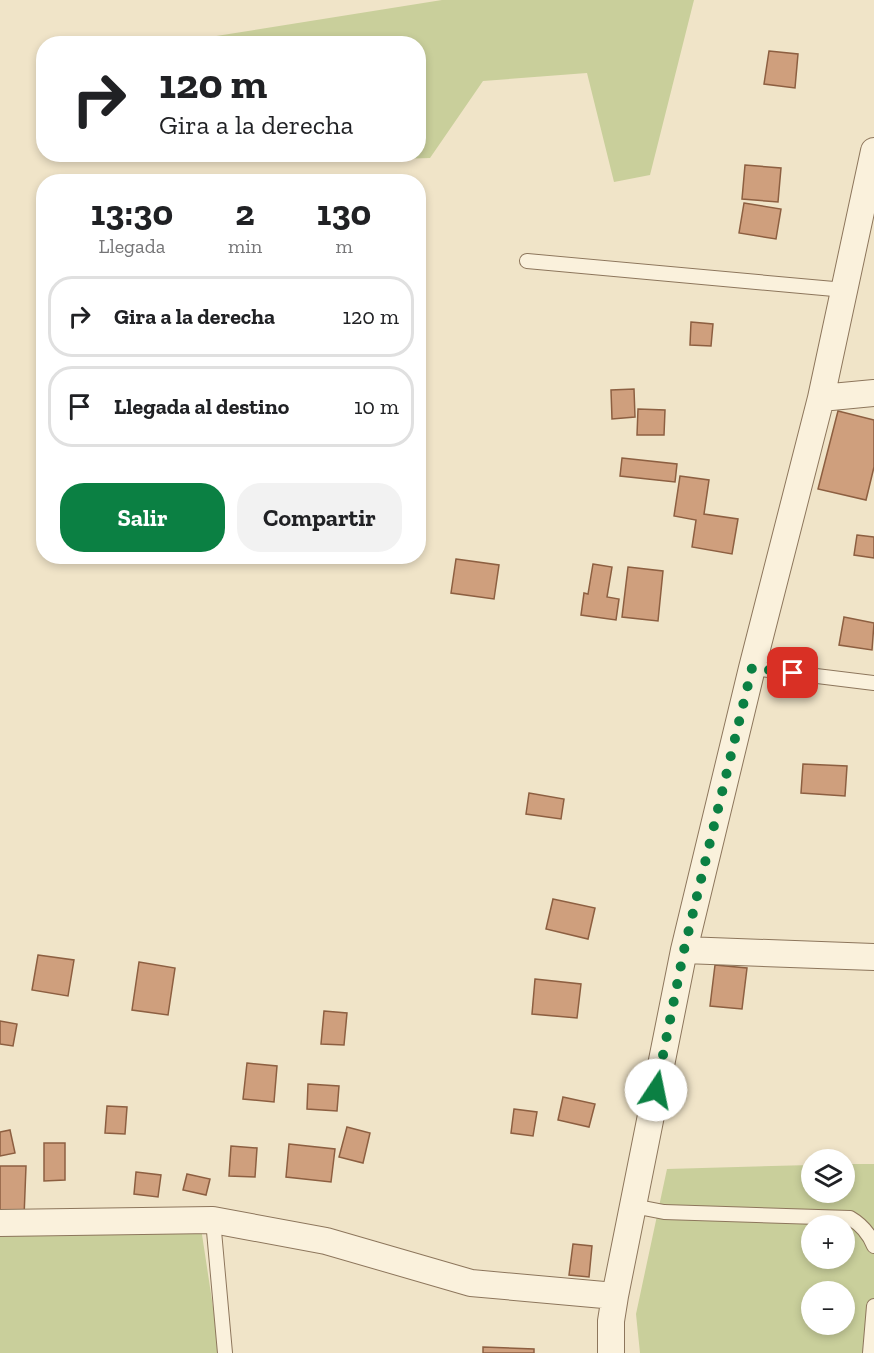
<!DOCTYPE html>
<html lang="es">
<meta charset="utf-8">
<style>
body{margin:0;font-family:"Zilla Slab",serif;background:#f2f2f2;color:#202124;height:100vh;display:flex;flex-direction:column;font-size:22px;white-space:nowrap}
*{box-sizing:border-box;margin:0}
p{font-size:20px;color:#757577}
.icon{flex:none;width:33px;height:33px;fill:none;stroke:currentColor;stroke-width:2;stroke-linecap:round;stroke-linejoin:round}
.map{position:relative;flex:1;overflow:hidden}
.drawer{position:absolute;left:36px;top:174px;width:390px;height:390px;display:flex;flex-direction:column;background:#fff;border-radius:24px;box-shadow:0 3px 9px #0003}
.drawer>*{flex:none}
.guide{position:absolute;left:36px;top:36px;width:390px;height:126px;border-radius:24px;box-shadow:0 3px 9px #0003;background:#fff;color:#202124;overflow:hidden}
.buttons{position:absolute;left:801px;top:1149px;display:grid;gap:12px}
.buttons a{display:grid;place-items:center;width:54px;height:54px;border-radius:50%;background:#fff;box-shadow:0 3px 9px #0003;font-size:30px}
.pin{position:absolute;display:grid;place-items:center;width:51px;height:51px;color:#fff;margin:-26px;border-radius:12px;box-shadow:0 3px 9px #0006}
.me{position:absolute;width:66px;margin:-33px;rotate:11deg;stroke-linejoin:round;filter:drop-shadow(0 0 4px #0008)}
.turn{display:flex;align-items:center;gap:21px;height:126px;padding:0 24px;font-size:27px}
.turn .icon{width:78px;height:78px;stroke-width:2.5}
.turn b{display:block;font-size:42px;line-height:51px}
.eta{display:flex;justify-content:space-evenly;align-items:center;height:102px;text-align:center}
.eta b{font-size:36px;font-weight:700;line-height:42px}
.action{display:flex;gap:12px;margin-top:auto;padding:12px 24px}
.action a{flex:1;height:69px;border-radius:24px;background:#0b8043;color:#fff;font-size:24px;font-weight:700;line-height:69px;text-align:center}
.action a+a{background:#f2f2f2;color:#202124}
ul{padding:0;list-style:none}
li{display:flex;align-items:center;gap:18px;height:81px;margin:0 12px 9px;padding:0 12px;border:3px solid #e0e0e0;border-radius:24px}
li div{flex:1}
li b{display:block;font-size:22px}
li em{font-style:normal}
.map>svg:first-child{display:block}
.green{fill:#c9cf9b;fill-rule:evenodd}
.building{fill:#cf9f7d;stroke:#8d5f41;stroke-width:1.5}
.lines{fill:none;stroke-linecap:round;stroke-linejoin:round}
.service-casing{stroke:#8d765c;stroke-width:16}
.minor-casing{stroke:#8d765c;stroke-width:28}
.service{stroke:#faf1dc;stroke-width:14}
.minor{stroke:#faf1dc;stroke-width:26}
.route{stroke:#0b8043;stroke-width:10;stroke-dasharray:0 18}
</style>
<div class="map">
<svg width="874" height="1353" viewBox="0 0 874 1353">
<rect width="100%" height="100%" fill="#f0e4c8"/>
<path class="green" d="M442,0h252l-44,175 -36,7 -27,-109 -104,8 -53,77 -96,3 -6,-6 90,-1v-110h-201l-7,-7z
M845,1164h29v189h-234l-4,-39 31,-145 144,-4 1,27h32zM812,1226h32v32h-32zM812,1292h32v32h-32z
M201,1228l19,125h-220v-117z"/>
<path class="building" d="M769,51l29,3 -3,34 -31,-4z
M745,165l36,3 -3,34 -36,-3z
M744,203l37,6 -5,30 -37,-6z
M691,322l22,2 -2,22 -21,-1z
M634,389l1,28 -23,2 -1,-29z
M638,409l27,1 -1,25h-27z
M838,411l36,9v47l-8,33 -48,-11z
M622,458l55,6 -2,18 -55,-6z
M680,476l29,4 -5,34 34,5 -6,35 -40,-7 4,-27 -22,-4z
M857,535l17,2v21l-20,-3z
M456,559l43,6 -5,34 -43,-6z
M593,564l19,3 -5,30 12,2 -3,21 -35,-5 3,-22 4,1z
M628,567l35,4 -5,50 -36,-4z
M844,617l30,6 -2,27 -33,-5z
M803,764l44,2 -2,30 -44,-3z
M529,793l35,6 -3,20 -35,-5z
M553,899l42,9 -7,31 -42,-10z
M38,955l36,5 -6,36 -36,-6z
M139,962l36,6 -7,47 -36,-5z
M715,965l32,3 -5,41 -32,-3z
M535,979l46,5 -4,34 -45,-4z
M324,1011l23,2 -3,32 -23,-1z
M0,1021l17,3 -4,22 -13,-2z
M247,1063l30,3 -3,36 -31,-3z
M308,1084l31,2 -2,25 -30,-2z
M563,1097l32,7 -6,23 -31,-7z
M107,1106l20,1 -2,27 -20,-1z
M514,1109l23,3 -4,24 -22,-3z
M347,1127l23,6 -7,30 -24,-6z
M10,1130l5,23 -15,3v-24z
M44,1143h21v37l-21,1z
M289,1144l46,5 -4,33 -45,-5z
M231,1146l26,2 -2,29 -26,-1z
M0,1166h26l-2,51 -24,-1z
M136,1172l25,3 -3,22 -24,-3z
M187,1174l23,5 -4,16 -23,-5z
M573,1244l19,2 -3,31 -20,-2z
M483,1347l51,2v4h-51z"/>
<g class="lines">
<defs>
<path id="service" d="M527,261l318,29
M752,668l122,15
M633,1206l31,6 186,6c12,7 19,15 24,28
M213,1220l12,133
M870,1353l4,-47"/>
<path id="minor" d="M821,398l53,-5
M684,950l190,7
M0,1223l213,-3 113,21 145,42 144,13
M611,1353v-32l4,-25 69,-346 68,-282 69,-270 53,-247"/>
</defs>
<use href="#service" class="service-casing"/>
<use href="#minor" class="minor-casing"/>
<use href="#service" class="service"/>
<use href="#minor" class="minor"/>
</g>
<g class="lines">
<path class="route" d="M656,1090l28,-140 68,-282 41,5"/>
</g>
</svg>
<div class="buttons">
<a><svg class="icon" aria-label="layers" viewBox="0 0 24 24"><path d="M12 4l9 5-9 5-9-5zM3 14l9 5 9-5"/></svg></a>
<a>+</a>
<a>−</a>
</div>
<div class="pin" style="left:793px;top:673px;background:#d93025"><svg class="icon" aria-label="arrive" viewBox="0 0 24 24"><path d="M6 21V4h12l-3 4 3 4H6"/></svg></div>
<svg class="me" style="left:656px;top:1090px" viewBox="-20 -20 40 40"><circle r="19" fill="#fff"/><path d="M0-13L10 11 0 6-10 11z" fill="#0b8043"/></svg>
<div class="guide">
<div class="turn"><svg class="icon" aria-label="right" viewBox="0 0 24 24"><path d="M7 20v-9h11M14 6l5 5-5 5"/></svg><div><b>120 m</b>Gira a la derecha</div></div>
</div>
<section class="drawer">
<div class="eta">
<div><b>13:30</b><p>Llegada</p></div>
<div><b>2</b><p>min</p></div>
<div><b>130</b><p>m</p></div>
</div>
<ul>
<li><svg class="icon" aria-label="right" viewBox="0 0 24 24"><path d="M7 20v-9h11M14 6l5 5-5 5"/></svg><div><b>Gira a la derecha</b></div><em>120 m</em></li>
<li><svg class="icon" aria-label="arrive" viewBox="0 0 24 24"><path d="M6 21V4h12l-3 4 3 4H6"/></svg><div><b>Llegada al destino</b></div><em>10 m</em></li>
</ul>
<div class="action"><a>Salir</a><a>Compartir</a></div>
</section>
</div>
